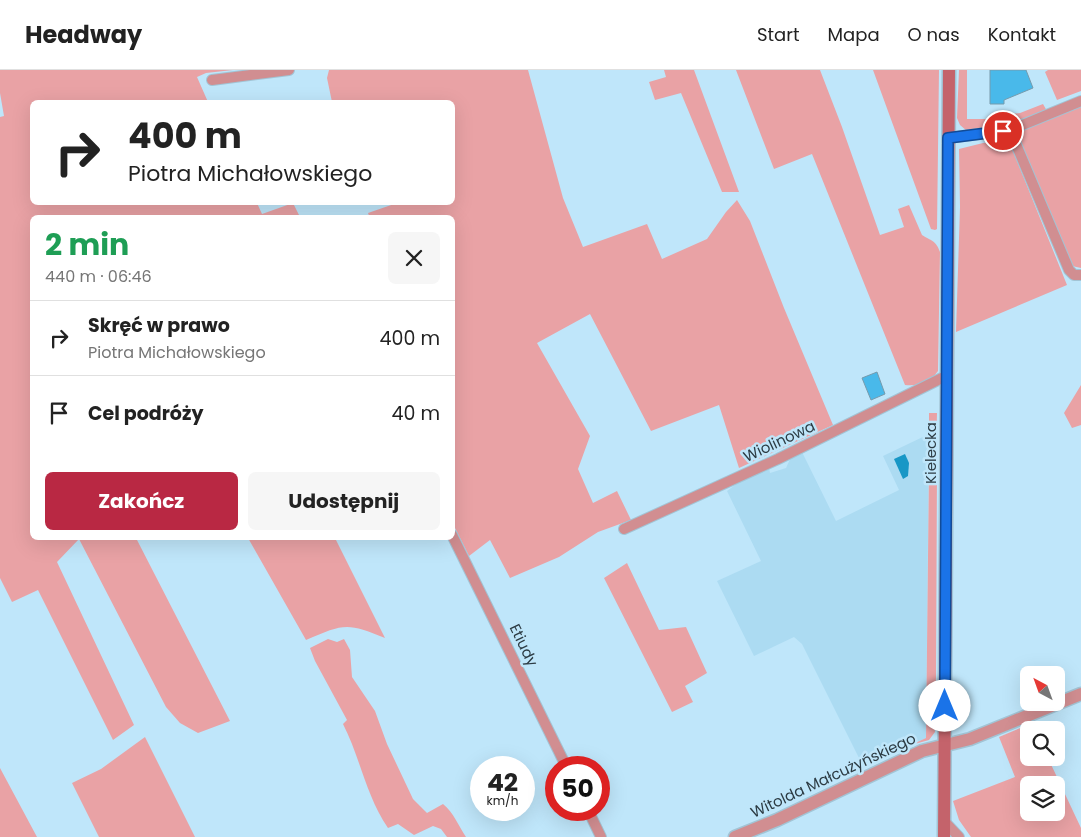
<!DOCTYPE html>
<html lang="pl">
<meta charset="utf-8">
<style>
body{margin:0;font-family:Poppins,sans-serif;background:#f6f6f6;color:#222;height:100vh;display:flex;flex-direction:column;font-size:19px;white-space:nowrap}
*{box-sizing:border-box;margin:0}
p{font-size:16px;color:#767676}
.icon{flex:none;width:28px;height:28px;fill:none;stroke:currentColor;stroke-width:2;stroke-linecap:round;stroke-linejoin:round}
.map{position:relative;flex:1;overflow:hidden}
.panel{position:absolute;left:30px;top:145px;width:425px;height:325px;display:flex;flex-direction:column;background:#fff;border-radius:8px;box-shadow:0 5px 20px #0002}
.panel>*{flex:none}
.top-card{position:absolute;left:30px;top:30px;width:425px;height:105px;border-radius:8px;box-shadow:0 5px 20px #0002;background:#fff;color:#222;overflow:hidden}
.needle{width:32px;rotate:319deg}
.buttons{position:absolute;left:1020px;top:596px;display:grid;gap:10px}
.buttons a{display:grid;place-items:center;width:45px;height:45px;border-radius:8px;background:#fff;box-shadow:0 5px 20px #0002;font-size:25px}
.speed{position:absolute;left:470px;top:686px;display:flex;gap:10px;font-size:25px;font-weight:700;text-align:center}
.speed>*{display:grid;place-content:center;width:65px;height:65px;border-radius:50%;background:#fff;box-shadow:0 5px 20px #0002;line-height:1}
.speed small{font-size:12px;font-weight:400}
.speed .limit{border:8px solid #d22;background:#fff;color:#111}
.pin{position:absolute;display:grid;place-items:center;width:42px;height:42px;color:#fff;margin:-21px;border:2px solid #fff;border-radius:50%;box-shadow:0 1px 5px #0007}
.me{position:absolute;width:55px;margin:-28px;rotate:0deg;stroke-linejoin:round;filter:drop-shadow(0 0 4px #0008)}
.turn{display:flex;align-items:center;gap:18px;height:105px;padding:0 15px;font-size:22px}
.turn .icon{width:65px;height:65px;stroke-width:2.5}
.turn b{display:block;font-size:35px;line-height:42px}
.round{display:grid;place-items:center;flex:none;width:52px;height:52px;border-radius:8px;background:#f6f6f6}
.summary{display:flex;align-items:center;justify-content:space-between;height:85px;padding:0 15px}
h1{font-size:30px;font-weight:700;line-height:38px;color:#1e9e55}
.button{display:flex;gap:10px;margin-top:auto;padding:10px 15px}
.button a{flex:1;height:58px;border-radius:8px;background:#b92843;color:#fff;font-size:20px;font-weight:700;line-height:58px;text-align:center}
.button a+a{background:#f6f6f6;color:#222}
ul{padding:0;list-style:none}
li{display:flex;align-items:center;gap:15px;height:75px;padding:0 15px;border-top:1px solid #e0e0e0}
li div{flex:1}
li b{display:block;font-size:19px}
li em{font-style:normal}
header{display:flex;align-items:center;gap:30px;box-sizing:border-box;height:70px;padding:0 25px;background:#fff;border-bottom:1px solid #e0e0e0}
header strong{font-size:24px}
nav{display:flex;gap:28px;margin-inline-start:auto;font-size:18px}
.map>svg:first-child{display:block}
.built{fill:#acdbf2}
.green{fill:#e9a2a5;fill-rule:evenodd}
.water{fill:#1897c6}
.building{fill:#49b9ea;stroke:#769bad}
.lines{fill:none;stroke-linecap:round;stroke-linejoin:round}
.minor-casing{stroke:#a2c4d5;stroke-width:12}
.tertiary-casing{stroke:#a2c4d5;stroke-width:15}
.secondary-casing{stroke:#a2c4d5;stroke-width:15}
.minor{stroke:#d18e91;stroke-width:10}
.tertiary{stroke:#d18e91;stroke-width:12}
.secondary{stroke:#c4636b;stroke-width:12}
.route-casing{stroke:#114b97;stroke-width:12}
.route{stroke:#1a73e8;stroke-width:9}
.labels{text-anchor:middle;dominant-baseline:central;stroke-width:5;stroke-linejoin:round;paint-order:stroke}
.street-label{font-size:15px;fill:#2c3b43;stroke:#bfe6fa}
</style>
<header>
<strong>Headway</strong>
<nav><a>Start</a><a>Mapa</a><a>O nas</a><a>Kontakt</a></nav>
</header>
<div class="map">
<svg width="1081" height="767" viewBox="0 0 1081 767">
<rect width="100%" height="100%" fill="#bfe6fa"/>
<path class="built" d="M929,364l-3,304 -62,30 -62,-124 -8,-7 -40,19 -37,-75 44,-20 -34,-70 12,-9 30,-14 1,5 16,-5 5,-11 11,-5 34,69 63,-31 -16,-34z"/>
<path class="green" d="M0,0h233l-27,3 -9,4 11,25h-176v100l225,1 5,11 31,-11 7,14 -268,1v320h104l94,183 -32,12 -18,-10 -14,-16 -87,-168 -22,23 77,163 -21,15 -75,-150 -26,12 -12,-24v-461l4,-1 -4,-23z
M329,0h199l35,128 20,49 64,-23 15,35 45,-20 19,-27 11,-12 13,21 34,87 49,117 -94,43 -20,-63 -68,26 -61,-117 -53,29 53,93 -12,33 15,34 24,-12 14,29 -33,12 -39,25 -49,21 -20,-38 -21,16 -16,-32 -1,-306h-82l-2,-5 29,-10 55,-1v-100h-120l-5,-24z
M664,0h30l45,122h-17l-41,-99 -26,7 -6,-18 17,-5z
M736,0h84l22,57 38,108 24,-8 -6,-18 11,-4 13,30c9,6 14,5 18,17l-2,119c-9,12 -18,15 -33,14l-93,-231 -38,15z
M873,0h66l-2,159 -2,1 -4,-1z
M959,0h8v49h32v8l-32,4 -7,-6 -3,-7z
M1048,0h33v21l-24,9 -12,-28z
M1043,34l4,7 -38,14 2,-11 9,-1z
M1081,34v164l-9,-2 -58,-136z
M1009,71l58,144 -111,47 4,-125 -1,-58 24,-6z
M1081,315v40l-9,3 -8,-15z
M929,343h8l-1,39 -2,3 -5,1z
M931,395l6,5 -1,208 -2,27h-2l3,27 -6,8 -18,5 15,-7 3,-271z
M248,468h87l50,100c-38,-16 -42,-14 -79,2z
M627,493l32,67 27,-3 21,46 -22,13 8,16 -21,10 -68,-134z
M328,569l9,3 7,-3 6,11 2,27 23,34 12,33 26,55 14,14 16,-9c11,9 15,21 23,33h-19l-6,-8 -8,-3 -19,9 -16,-11 -10,4c-22,-32 -28,-71 -45,-104l4,-4 -32,-59 -5,-13z
M1032,653l3,7h-6v28h19l33,70v9h-110l-12,-17 -6,-19 62,-24 -16,-40zM1029,715h27v27h-27z
M145,667l50,100h-96l-27,-54 29,-14z
M0,698l37,69h-37z"/>
<path class="water" d="M905,384l4,9 -1,13 -5,3 -9,-20z"/>
<path class="building" d="M990,0h36l7,18 -29,12v4h-14z
M877,302l8,22 -14,6 -9,-22z"/>
<g class="lines">
<defs>
<path id="minor" d="M212,10l77,-10
M1010,60l59,140 5,5h7
M948,68l62,-8 71,-29
M624,459l154,-70 168,-83
M452,465l115,233
M588,740l13,27
M944,751l15,16"/>
<path id="tertiary" d="M735,767l42,-17 145,-69 48,-12 111,-45"/>
<path id="secondary" d="M944,767l5,-767"/>
</defs>
<use href="#minor" class="minor-casing"/>
<use href="#tertiary" class="tertiary-casing"/>
<use href="#secondary" class="secondary-casing"/>
<use href="#minor" class="minor"/>
<use href="#tertiary" class="tertiary"/>
<use href="#secondary" class="secondary"/>
</g>
<g class="lines">
<defs>
<path id="route" d="M945,636l3,-568 55,-7"/>
</defs>
<use href="#route" class="route-casing"/>
<use href="#route" class="route"/>
</g>
<g class="labels">
<g class="street-label">
<text transform="translate(779 371) rotate(-25)">Wiolinowa</text>
<text transform="translate(930 383) rotate(-90)">Kielecka</text>
<text transform="translate(524 575) rotate(64)">Etiudy</text>
<text transform="translate(833 705) rotate(-25)">Witolda Małcużyńskiego</text>
</g>
</g>
</svg>
<div class="buttons">
<a><svg class="needle" viewBox="-14 -14 28 28"><path d="M0-13l5 13h-10z" fill="#e53935"/><path d="M0 13l5-13h-10z" fill="#767676"/></svg></a>
<a><svg class="icon" aria-label="search" viewBox="0 0 24 24"><circle cx="10" cy="10" r="6"/><path d="M15 15l6 6"/></svg></a>
<a><svg class="icon" aria-label="layers" viewBox="0 0 24 24"><path d="M12 4l9 5-9 5-9-5zM3 14l9 5 9-5"/></svg></a>
</div>
<div class="speed"><div>42<small>km/h</small></div><div class="limit">50</div></div>
<div class="pin" style="left:1003px;top:61px;background:#d93025"><svg class="icon" aria-label="arrive" viewBox="0 0 24 24"><path d="M6 21V4h12l-3 4 3 4H6"/></svg></div>
<svg class="me" style="left:945px;top:636px" viewBox="-20 -20 40 40"><circle r="19" fill="#fff"/><path d="M0-13L10 11 0 6-10 11z" fill="#1a73e8"/></svg>
<div class="top-card">
<div class="turn"><svg class="icon" aria-label="right" viewBox="0 0 24 24"><path d="M7 20v-9h11M14 6l5 5-5 5"/></svg><div><b>400 m</b>Piotra Michałowskiego</div></div>
</div>
<section class="panel">
<div class="summary"><div><h1>2 min</h1><p>440 m · 06:46</p></div><a class="round"><svg class="icon" aria-label="close" viewBox="0 0 24 24"><path d="M6 6l12 12M18 6L6 18"/></svg></a></div>
<ul>
<li><svg class="icon" aria-label="right" viewBox="0 0 24 24"><path d="M7 20v-9h11M14 6l5 5-5 5"/></svg><div><b>Skręć w prawo</b><p>Piotra Michałowskiego</p></div><em>400 m</em></li>
<li><svg class="icon" aria-label="arrive" viewBox="0 0 24 24"><path d="M6 21V4h12l-3 4 3 4H6"/></svg><div><b>Cel podróży</b></div><em>40 m</em></li>
</ul>
<div class="button"><a>Zakończ</a><a>Udostępnij</a></div>
</section>
</div>
